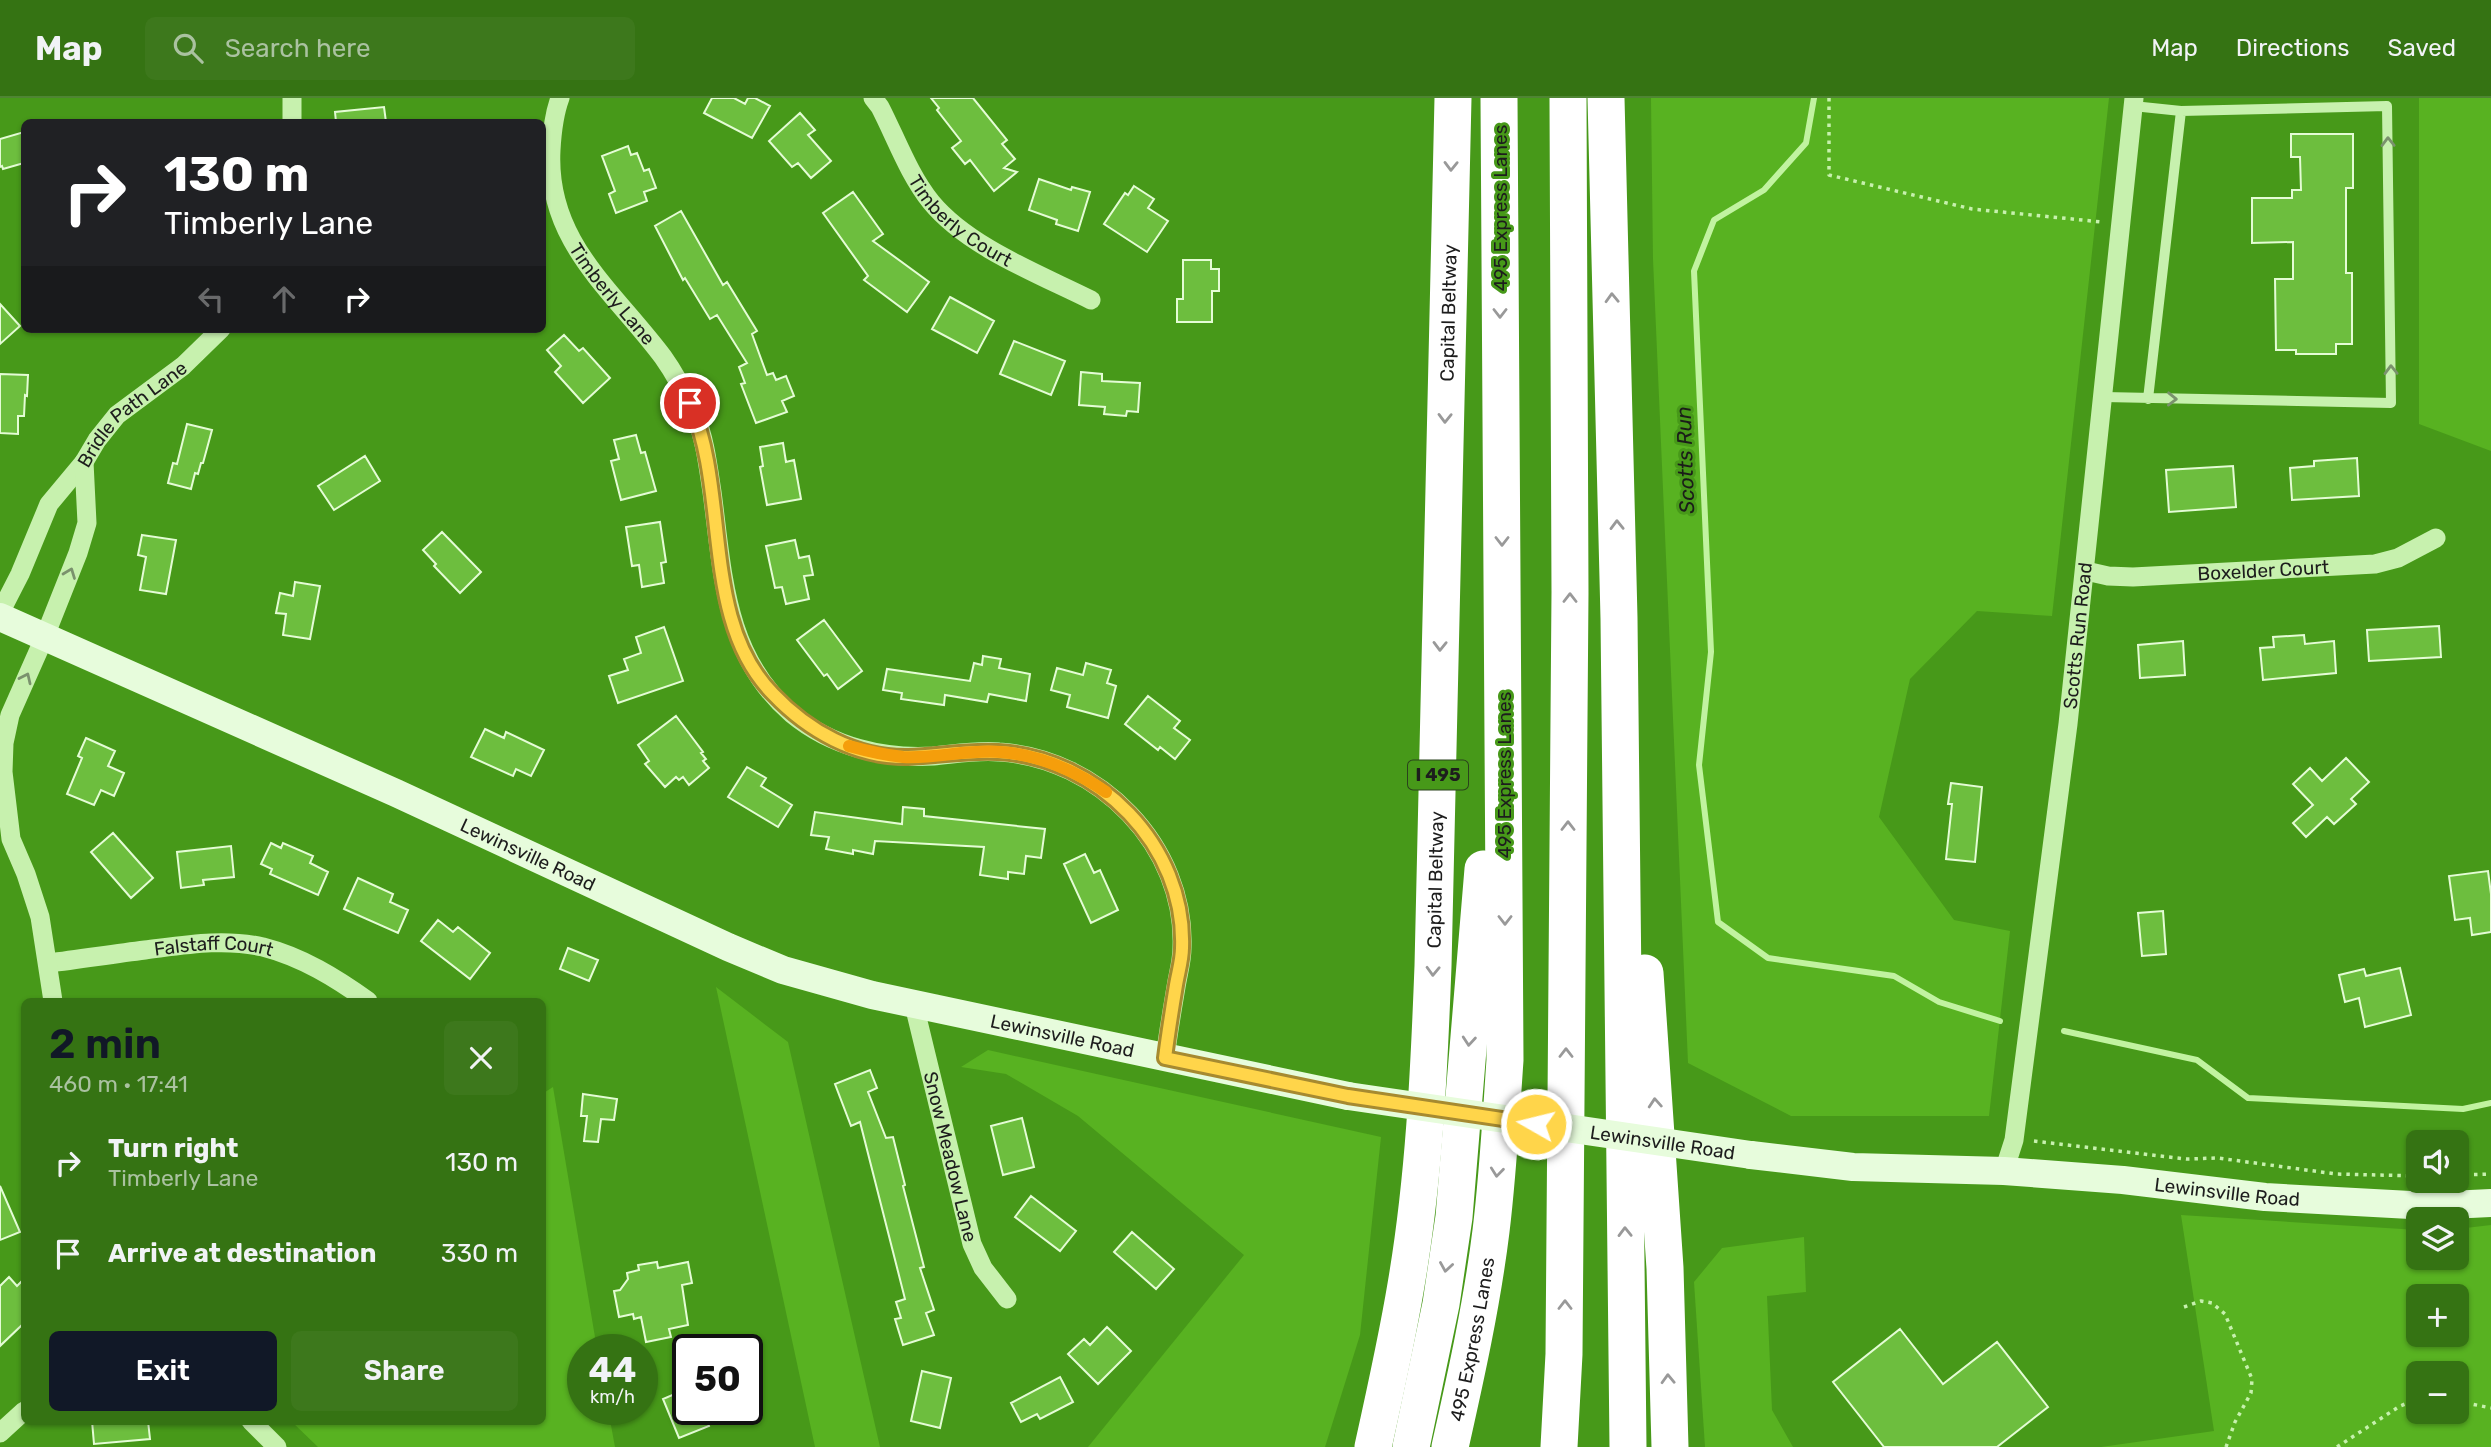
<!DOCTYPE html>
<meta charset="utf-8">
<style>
body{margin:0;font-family:Rubik,sans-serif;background:#3d781c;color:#f1f3f6;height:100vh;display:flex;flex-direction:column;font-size:26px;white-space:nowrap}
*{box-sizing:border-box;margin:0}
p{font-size:23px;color:#aac2a0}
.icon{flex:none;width:38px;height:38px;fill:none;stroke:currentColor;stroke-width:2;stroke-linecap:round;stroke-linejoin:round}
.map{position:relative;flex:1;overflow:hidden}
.sheet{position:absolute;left:21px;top:900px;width:525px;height:427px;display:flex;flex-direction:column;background:#357313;border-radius:10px;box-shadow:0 2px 5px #0004}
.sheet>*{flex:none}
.banner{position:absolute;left:21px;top:21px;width:525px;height:214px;border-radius:10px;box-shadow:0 2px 5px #0004;background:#202124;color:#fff;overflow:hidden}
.tools{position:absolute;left:2406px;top:1032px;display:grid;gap:14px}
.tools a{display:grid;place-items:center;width:63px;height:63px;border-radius:10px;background:#357313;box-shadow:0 2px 5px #0004;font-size:35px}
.speed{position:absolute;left:567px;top:1236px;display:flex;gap:14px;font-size:35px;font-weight:700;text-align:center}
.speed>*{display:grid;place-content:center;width:91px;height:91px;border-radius:50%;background:#357313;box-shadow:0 2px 5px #0004;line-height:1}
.speed small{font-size:18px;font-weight:400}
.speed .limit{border:4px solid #111;border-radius:10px;background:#fff;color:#111}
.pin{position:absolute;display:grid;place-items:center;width:60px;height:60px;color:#fff;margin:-30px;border:4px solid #fff;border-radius:50%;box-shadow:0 2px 7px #0007}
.me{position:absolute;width:77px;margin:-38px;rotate:278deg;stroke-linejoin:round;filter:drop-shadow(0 0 5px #0008)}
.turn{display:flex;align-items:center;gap:24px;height:147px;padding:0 28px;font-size:32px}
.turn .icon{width:91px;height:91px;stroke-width:2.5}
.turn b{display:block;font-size:49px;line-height:60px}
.lanes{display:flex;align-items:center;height:66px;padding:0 28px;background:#0003;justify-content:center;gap:35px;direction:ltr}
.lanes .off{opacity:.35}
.round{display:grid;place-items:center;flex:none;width:74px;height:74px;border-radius:10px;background:#3d781c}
.head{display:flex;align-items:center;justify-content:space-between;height:119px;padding:0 28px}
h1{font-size:42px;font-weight:600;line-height:52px;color:#111827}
.action{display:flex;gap:14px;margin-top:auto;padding:14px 28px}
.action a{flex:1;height:80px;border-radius:10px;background:#111827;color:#fff;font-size:28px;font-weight:600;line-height:80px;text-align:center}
.action a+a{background:#3d781c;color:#f1f3f6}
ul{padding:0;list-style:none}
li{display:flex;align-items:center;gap:21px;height:91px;padding:0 28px}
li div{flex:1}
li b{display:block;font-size:26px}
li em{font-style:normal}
header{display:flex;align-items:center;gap:42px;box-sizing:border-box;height:98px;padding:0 35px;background:#357313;border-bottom:2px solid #4f8533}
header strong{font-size:33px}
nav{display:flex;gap:38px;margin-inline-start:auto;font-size:24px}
.search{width:490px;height:63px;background:#3d781c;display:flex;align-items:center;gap:18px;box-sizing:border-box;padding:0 24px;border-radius:10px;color:#aac2a0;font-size:26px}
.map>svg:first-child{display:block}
.green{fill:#58b221;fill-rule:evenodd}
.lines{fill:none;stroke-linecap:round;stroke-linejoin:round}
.stream{stroke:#c1f3a0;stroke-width:6}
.building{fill:#6dbe3e;stroke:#e4fcd5;stroke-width:2}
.path{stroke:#c7f1ae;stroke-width:3.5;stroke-dasharray:3.5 5;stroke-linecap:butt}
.lane{stroke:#c7f1ae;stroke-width:10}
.street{stroke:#c7f1ae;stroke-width:19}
.secondary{stroke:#e7fcdc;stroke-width:28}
.highway{stroke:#fff;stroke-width:37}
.secondary-bridge{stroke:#e7fcdc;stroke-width:28}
.oneway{stroke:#7a926d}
.oneway2{stroke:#999}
.route-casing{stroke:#a68a30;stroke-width:18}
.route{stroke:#ffd54a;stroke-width:12}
.slow{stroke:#f59e0b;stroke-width:12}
.labels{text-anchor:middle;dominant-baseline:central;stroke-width:6;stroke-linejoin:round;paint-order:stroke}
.shield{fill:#479919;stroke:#2a421c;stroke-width:2}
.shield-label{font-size:18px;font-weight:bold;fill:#1d1d1d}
.street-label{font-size:19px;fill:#1d1d1d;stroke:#479919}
.water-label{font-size:21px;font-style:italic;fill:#1b1d19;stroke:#479919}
</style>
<header>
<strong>Map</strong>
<div class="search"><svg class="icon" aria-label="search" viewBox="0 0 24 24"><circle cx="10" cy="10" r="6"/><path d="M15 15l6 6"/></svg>Search here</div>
<nav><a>Map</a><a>Directions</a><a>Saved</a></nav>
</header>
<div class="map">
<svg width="2491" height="1349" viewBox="0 0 2491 1349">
<rect width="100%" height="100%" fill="#479919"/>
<path class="green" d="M1651,0h458l-57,518 -75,-5 -67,68 -31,138 75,103 56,11 -21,185h-198l-103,-53 -35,-804z
M2419,0h72v353l-72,-27z
M716,889l72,55 92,405h-65z
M988,952l393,87 -21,198 -35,112h-237l156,-192 -166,-139 -72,-42 -45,-7z
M553,989l44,262h-14v60h25l7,38h-297l-27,-26h251v-327z
M2181,1117l237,15v28h39v-29l34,-4v222h-390l113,-16zM2418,1199h39v38h-39zM2418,1276h39v38h-39z
M1804,1139l2,55 -39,4 5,114 21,37h-88l-11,-165 28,-34z"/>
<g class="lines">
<path class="stream" d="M1814,0l-8,45 -42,47 -50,30 -20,51 17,381 -12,113 19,157 50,36 126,18 45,26 61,19
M2064,933l133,29 51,38 215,11 28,-6"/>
</g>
<path class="building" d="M712,0h22l11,6 3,-6h7l15,8 -18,32 -48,-25z
M931,0h42l34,42 -5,4 13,15 -11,9 13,4 -23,19 -24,-31 -5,4 -13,-16 9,-7 -24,-31 2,-2z
M384,9l2,15h-50l-1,-10z
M800,15l15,17 -7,5 23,26 -20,17 -13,-15 -6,4 -23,-26z
M24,34v31l-21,6 -1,-3 -2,1v-28z
M2291,36h62v54h-7v85h6v71h-16v10h-40v-4h-20l-1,-71h18v-37l-41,1v-45h40v-8h9l-1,-33h-9z
M628,48l3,9 6,-2 7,18 5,-2 7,19 -12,4 3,9 -31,12 -7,-19 6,-3 -13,-35z
M1039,81l32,11 1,-3 18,5 -12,39 -22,-7 1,-4 -28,-10z
M1134,88l20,13 -6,9 20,13 -21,31 -43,-28 21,-31 3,2z
M853,94l30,42 -10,7 56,41 -22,30 -43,-32 4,-4 -45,-63z
M681,113l42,74 4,-3 30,49 -5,3 15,41 6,-2 3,7 10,-4 8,20 -12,5 5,11 -31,11 -15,-39 4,-1 -6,-16 8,-4 -30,-48 -7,4 -25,-41 -2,2 -28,-54z
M1183,162h28v9h8v22h-7v31h-35v-23h6z
M950,199l44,24 -17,32 -45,-24z
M0,206l20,22 -20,18z
M564,237l15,16 4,-3 27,30 -27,25 -28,-31 6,-6 -14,-16z
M1014,243l51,20 -14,34 -51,-21z
M1081,274l21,2v7l38,2 -2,29 -11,-1 -1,5 -22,-2 1,-7 -26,-2z
M0,276l28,1 -1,21 -2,-1 -1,21h-6v18l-18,-1z
M187,326l25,6 -9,33h-2l-3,11 -3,-1 -4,16 -23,-6 5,-20 4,1z
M636,337l5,18 4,-1 11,39 -35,9 -10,-39 8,-2 -5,-19z
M783,345l3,19 8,-2 7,39 -34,6 -7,-38 3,-1 -3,-19z
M365,358l15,25 -46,29 -16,-24z
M2357,360l2,38 -67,4 -2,-32 24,-2v-5z
M2233,368l3,41 -67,5 -3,-42z
M660,424l6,40 -5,1 3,20 -22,4 -3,-22 -7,1 -6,-39z
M442,434l39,40 -21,21 -26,-27 2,-2 -13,-14z
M142,437l34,5 -10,54 -26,-4 6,-33 -8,-2z
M795,442l4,18 10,-2 4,19 -9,1 5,23 -23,5 -4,-17 -7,1 -9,-42z
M295,484l25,4 -10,53 -27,-4 3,-21 -10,-1 4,-20 13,3z
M824,522l38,51 -24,18 -11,-15 -3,2 -27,-36z
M2439,528l2,31 -72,4 -2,-31z
M664,529l19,54 -65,22 -9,-27 19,-6 -4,-11 17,-6 -5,-16z
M2304,537l1,9 29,-3 2,32 -73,7 -3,-32 14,-1 -1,-10z
M2183,543l2,34 -45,3 -2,-33z
M983,558l18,3 -2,9 31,6 -4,27 -37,-7 -2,8 -42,-7 -1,10 -43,-6 1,-6 -19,-3 4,-21 83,12 4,-18 8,2z
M1086,565l25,7 -4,13 9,3 -8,32 -41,-11 3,-12 -19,-5 6,-22 26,7z
M1148,598l32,25 -6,7 16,12 -15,19 -15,-12 -2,3 -33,-26z
M676,618l27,36 -2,1 5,6 -3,2 6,7 -20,17 -6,-8 -4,3 -3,-3 -11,10 -20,-23 4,-3 -11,-16z
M485,631l19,9 2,-6 38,18 -13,26 -15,-7 -3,7 -42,-19z
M86,640l29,13 -7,15 16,7 -10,23 -13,-6 -7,15 -27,-11 15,-36 -4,-2z
M2346,660l23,24 -18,17 5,5 -22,20 -7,-7 -21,20 -13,-14 20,-18 -20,-21 17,-16 12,13z
M747,669l19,11 -5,8 31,19 -14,22 -50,-30z
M1951,685l31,4 -7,75 -29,-3 6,-55h-4z
M903,709l21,2v7l121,13 -4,29 -15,-2 -2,18 -16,-2v7l-28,-4 4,-28 -109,-6 -2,13 -20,-4v4l-27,-5 3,-12 -18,-2 4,-23 87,12z
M113,735l40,45 -22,20 -40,-46z
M271,745l10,5 2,-5 30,13 -3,7 18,9 -10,23 -48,-21 2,-5 -11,-5z
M231,748l3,31 -31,3 1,5 -23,3 -4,-36z
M1085,756l9,19 6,-3 18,40 -27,13 -27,-59z
M2488,773l3,23v38l-19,3 -2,-17 -15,2 -6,-44z
M358,780l35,16 -3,8 18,8 -10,23 -54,-24z
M2163,813l3,43 -24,2 -4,-43z
M438,822l15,12 5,-5 32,26 -20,26 -49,-38z
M568,850l30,12 -9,21 -29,-12z
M2400,870l11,47 -46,12 -6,-29 -14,4 -6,-27 25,-6 2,7z
M870,972l7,18 -9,4 18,46 7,-1 12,48 -2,1 21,81 -4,1 14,42 -8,3 8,22 -31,10 -8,-26 6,-1 -5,-16 9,-3 -45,-177 -9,4 -16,-42z
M583,996l34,5 -3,21 -13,-1 -3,23 -14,-1 3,-25h-6z
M1022,1020l12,49 -31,8 -12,-49z
M0,1088l20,46 -20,8z
M1031,1098l45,35 -16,20 -45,-34z
M1132,1134l42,37 -18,20 -42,-37z
M657,1164l1,6 30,-6 4,21 -10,2 6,40 -19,4 2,8 -25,5 -5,-25 -7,2 -1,-5 -14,3 -5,-26 6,-1 8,-11 -1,-6 12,-3 -1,-5z
M9,1179l8,9 7,-7v44l-24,23v-60z
M1107,1229l24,24 -33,33 -30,-30 16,-15 6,6z
M1900,1231l43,55 54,-42 51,65 -51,40h-113l-51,-65z
M922,1273l29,7 -11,50 -29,-7z
M1060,1279l13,25 -33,17 -3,-5 -16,8 -10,-19z
M684,1292l4,8v11h4l2,4 9,-4 6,17 -30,12 -16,-39z
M92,1323h56l2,18 -56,5z"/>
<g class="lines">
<path class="path" d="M1829,0v77l143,34 130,13
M2034,1043l152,18 32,-1 118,16 82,2
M2457,1077l34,-1
M2184,1209l17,-6 11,2 13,11 27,65 -1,14 -16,29 -9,25
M2457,1303l34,7
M2337,1349l63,-41 18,-7"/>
<path class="lane" d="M2104,299l287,6 -4,-297 -206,5 -48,-5
M2148,301l33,-288"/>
<g class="street">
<path id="s1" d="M560,0c-6,16 -8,34 -9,52 -5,92 62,140 112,207 13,18 23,38 32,58 10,24 13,51 17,77 11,81 12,164 80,222 40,33 91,45 141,42 22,-2 44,-6 66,-4 100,6 187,94 183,196 0,13 -4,26 -6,39 -4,24 -8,47 -11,71"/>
<path id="s2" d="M873,0l7,9c16,31 29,68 51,95 37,45 108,72 160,98"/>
<path d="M292,24v-24"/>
<path id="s3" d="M2086,473l22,5 25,1 242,-13 23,-6 38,-20"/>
<path id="s4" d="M0,515l20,-39 29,-70 35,-42 13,-22 20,-25 66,-49 38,-37"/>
<path id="s5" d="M49,865c32,-4 64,-9 96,-13 40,-5 78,-12 118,-3 39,10 73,31 105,54"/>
<path d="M53,903l-13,-84 -14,-43 -15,-35 -8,-67 1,-29 6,-28 35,-79 33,-83 9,-30 -3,-61"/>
<path id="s6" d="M914,907l58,239 11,24 24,31"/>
<path id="s7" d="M2004,1073l10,-31 54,-416 66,-626"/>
<path d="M251,1323l26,26"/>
<path d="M0,1335l24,-22"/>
</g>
<g class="secondary">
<path id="s8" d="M0,519l396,176 332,154 55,23 89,25 476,101"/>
<path id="s9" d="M1751,1057l102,12 151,4 119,9 142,17 164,9 62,-3"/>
</g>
<g class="highway">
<path d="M1606,0l13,520 9,829"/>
<path d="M1645,875l20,295 5,179"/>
<path id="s10" d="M1373,1349c12,-54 24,-108 33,-162 18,-105 23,-213 27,-319l20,-868"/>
<path d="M1411,1349l30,-143 13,-87 29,-348"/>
<path id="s11" d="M1450,1349c16,-71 32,-143 41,-216 7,-57 10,-114 14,-171l-6,-962"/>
<path d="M1559,1349l5,-93 6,-762 -2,-494"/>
</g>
<path class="secondary-bridge" id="s12" d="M1348,998l403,59"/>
</g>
<defs><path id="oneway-chevron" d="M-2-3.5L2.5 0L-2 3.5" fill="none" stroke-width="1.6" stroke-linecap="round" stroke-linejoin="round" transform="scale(1.75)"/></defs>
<g class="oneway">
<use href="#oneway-chevron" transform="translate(2388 44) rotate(-91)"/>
<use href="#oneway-chevron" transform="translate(2391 272) rotate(-91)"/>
<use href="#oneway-chevron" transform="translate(2172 301) rotate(1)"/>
<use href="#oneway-chevron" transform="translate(70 475) rotate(-69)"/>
<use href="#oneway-chevron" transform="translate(26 580) rotate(-65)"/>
</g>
<g class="oneway2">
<use href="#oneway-chevron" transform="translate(1451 68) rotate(91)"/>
<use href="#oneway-chevron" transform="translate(1612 200) rotate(-92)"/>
<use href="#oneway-chevron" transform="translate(1500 215) rotate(90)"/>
<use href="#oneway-chevron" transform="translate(1445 320) rotate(91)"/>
<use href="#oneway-chevron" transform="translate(1617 427) rotate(-91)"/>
<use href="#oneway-chevron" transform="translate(1502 443) rotate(90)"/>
<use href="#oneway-chevron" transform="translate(1570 500) rotate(-90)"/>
<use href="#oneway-chevron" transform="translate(1440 548) rotate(91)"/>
<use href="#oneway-chevron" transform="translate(1568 728) rotate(-90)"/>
<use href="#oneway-chevron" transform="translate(1505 822) rotate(90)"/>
<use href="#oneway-chevron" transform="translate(1433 873) rotate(92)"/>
<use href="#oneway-chevron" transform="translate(1469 943) rotate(95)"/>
<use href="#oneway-chevron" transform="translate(1566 955) rotate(-90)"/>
<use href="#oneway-chevron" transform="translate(1655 1005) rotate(-94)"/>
<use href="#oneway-chevron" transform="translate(1497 1074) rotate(96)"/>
<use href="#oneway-chevron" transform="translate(1625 1134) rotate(-91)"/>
<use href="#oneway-chevron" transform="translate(1446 1169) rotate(99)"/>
<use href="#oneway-chevron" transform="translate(1565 1207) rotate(-90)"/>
<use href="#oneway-chevron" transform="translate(1668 1281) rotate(-92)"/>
</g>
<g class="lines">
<defs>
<path id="route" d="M690,305c40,90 10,217 83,291 35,37 83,64 135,63 30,-1 60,-7 90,-5 100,5 188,94 184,196 0,12 -4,25 -6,37 -4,24 -8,49 -11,73l183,38 188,28"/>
</defs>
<use href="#route" class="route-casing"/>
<use href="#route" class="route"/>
<path class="slow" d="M849,648c18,5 35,9 54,11 32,2 65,-8 98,-5 39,3 73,18 105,40"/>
</g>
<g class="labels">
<rect class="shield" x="1408" y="662.5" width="60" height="29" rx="5"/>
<g class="shield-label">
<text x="1438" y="677">I 495</text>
</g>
<g class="street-label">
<text transform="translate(1500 110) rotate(-90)">495 Express Lanes</text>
<text stroke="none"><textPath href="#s2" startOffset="154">Timberly Court</textPath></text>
<text stroke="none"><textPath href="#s1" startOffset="214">Timberly Lane</textPath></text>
<text stroke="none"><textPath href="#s10" startOffset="1139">Capital Beltway</textPath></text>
<text stroke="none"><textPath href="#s4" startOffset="243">Bridle Path Lane</textPath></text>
<text stroke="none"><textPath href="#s3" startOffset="178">Boxelder Court</textPath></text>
<text stroke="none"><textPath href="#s7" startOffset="541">Scotts Run Road</textPath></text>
<text transform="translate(1504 677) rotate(-90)">495 Express Lanes</text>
<text stroke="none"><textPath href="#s8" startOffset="579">Lewinsville Road</textPath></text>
<text stroke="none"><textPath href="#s10" startOffset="572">Capital Beltway</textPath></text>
<text stroke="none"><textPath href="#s5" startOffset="166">Falstaff Court</textPath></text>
<text stroke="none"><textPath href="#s8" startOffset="1146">Lewinsville Road</textPath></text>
<text stroke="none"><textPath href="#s12" startOffset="318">Lewinsville Road</textPath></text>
<text stroke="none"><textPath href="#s6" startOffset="156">Snow Meadow Lane</textPath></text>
<text stroke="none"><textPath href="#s9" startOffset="478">Lewinsville Road</textPath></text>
<text stroke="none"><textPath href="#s11" startOffset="110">495 Express Lanes</textPath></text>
</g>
<g class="water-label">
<text transform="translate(1685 362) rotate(-92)">Scotts Run</text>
</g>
</g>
</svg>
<div class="tools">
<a><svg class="icon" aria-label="sound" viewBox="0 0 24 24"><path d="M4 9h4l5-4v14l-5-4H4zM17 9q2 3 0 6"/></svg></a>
<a><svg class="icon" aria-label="layers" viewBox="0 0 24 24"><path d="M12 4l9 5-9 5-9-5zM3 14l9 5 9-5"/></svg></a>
<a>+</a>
<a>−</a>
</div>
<div class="speed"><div>44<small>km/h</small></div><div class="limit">50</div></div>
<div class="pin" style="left:690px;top:305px;background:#d93025"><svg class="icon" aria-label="arrive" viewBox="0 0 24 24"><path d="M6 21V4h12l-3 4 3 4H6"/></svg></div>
<svg class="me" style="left:1536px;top:1026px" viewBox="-20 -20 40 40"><circle r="17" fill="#ffd54a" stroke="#fff" stroke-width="3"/><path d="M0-11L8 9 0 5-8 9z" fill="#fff"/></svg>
<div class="banner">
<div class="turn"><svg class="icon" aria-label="right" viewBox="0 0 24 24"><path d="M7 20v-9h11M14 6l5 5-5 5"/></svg><div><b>130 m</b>Timberly Lane</div></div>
<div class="lanes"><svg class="icon off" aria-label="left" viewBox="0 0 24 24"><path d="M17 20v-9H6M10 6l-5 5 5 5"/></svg><svg class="icon off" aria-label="ahead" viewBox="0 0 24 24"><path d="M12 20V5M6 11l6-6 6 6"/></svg><svg class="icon" aria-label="right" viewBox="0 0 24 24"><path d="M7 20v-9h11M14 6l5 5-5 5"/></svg></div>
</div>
<section class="sheet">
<div class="head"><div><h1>2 min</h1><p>460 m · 17:41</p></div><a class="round"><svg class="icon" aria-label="close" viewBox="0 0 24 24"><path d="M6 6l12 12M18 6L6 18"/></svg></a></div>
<ul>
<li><svg class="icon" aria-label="right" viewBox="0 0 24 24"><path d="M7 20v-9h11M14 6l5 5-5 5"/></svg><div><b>Turn right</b><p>Timberly Lane</p></div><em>130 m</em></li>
<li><svg class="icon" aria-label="arrive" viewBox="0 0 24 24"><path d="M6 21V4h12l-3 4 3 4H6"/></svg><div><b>Arrive at destination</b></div><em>330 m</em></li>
</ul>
<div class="action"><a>Exit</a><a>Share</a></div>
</section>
</div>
